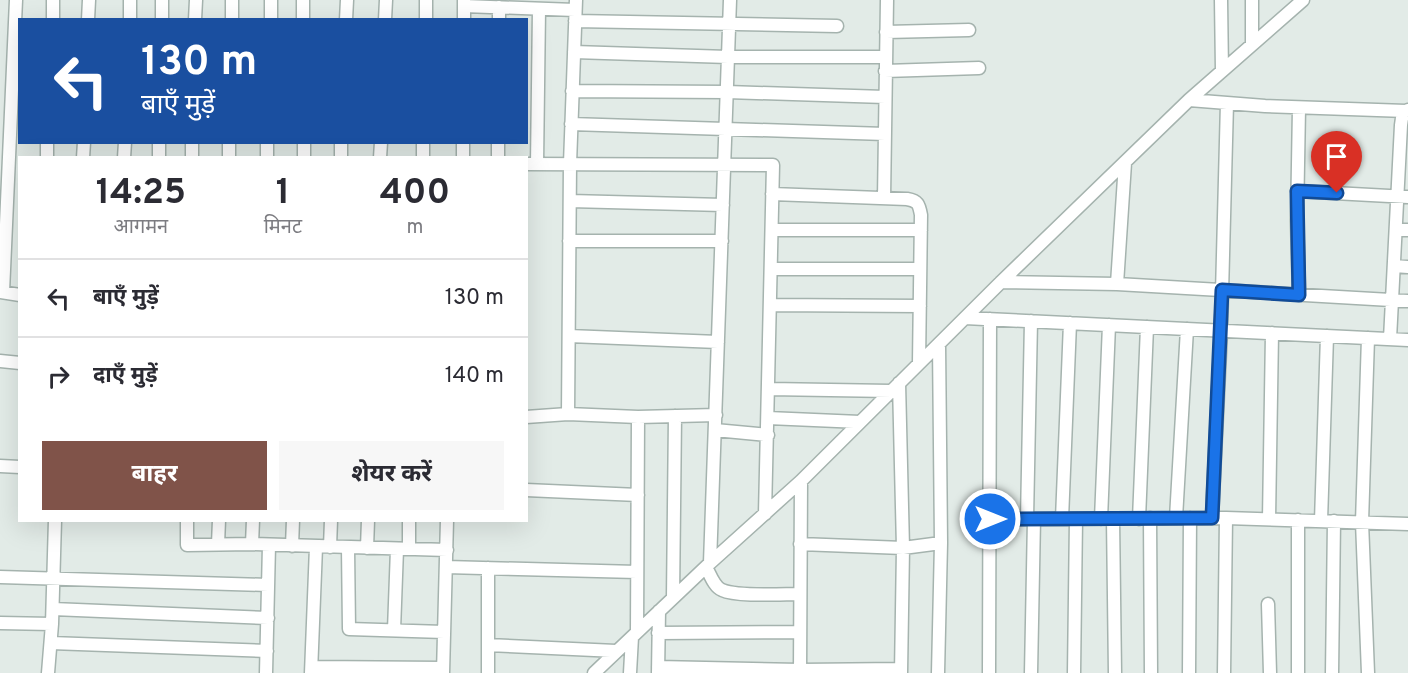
<!DOCTYPE html>
<html lang="hi">
<meta charset="utf-8">
<style>
body{margin:0;font-family:Overpass,"Noto Sans Devanagari",sans-serif;background:#f7f7f7;color:#2b2b33;height:100vh;display:flex;flex-direction:column;font-size:22px;white-space:nowrap}
*{box-sizing:border-box;margin:0}
p{font-size:20px;color:#7c7c81}
.icon{flex:none;width:33px;height:33px;fill:none;stroke:currentColor;stroke-width:2;stroke-linecap:round;stroke-linejoin:round}
.map{position:relative;flex:1;overflow:hidden}
.side{position:absolute;left:18px;top:156px;width:510px;height:366px;display:flex;flex-direction:column;background:#fff;border-radius:0px;box-shadow:0 6px 24px #0002}
.side>*{flex:none}
.guide{position:absolute;left:18px;top:18px;width:510px;height:126px;border-radius:0px;box-shadow:0 6px 24px #0002;background:#1a4fa0;color:#fff;overflow:hidden}
.pin{position:absolute;display:grid;place-items:center;width:51px;height:51px;color:#fff;margin:-62px -26px;border-radius:50% 50% 50% 0;rotate:-45deg;box-shadow:0 0 6px #0007}
.pin .icon{rotate:45deg}
.me{position:absolute;width:66px;margin:-33px;rotate:90deg;stroke-linejoin:round;filter:drop-shadow(0 0 4px #0008)}
.turn{display:flex;align-items:center;gap:21px;height:126px;padding:0 24px;font-size:27px}
.turn .icon{width:78px;height:78px;stroke-width:2.5}
.turn b{display:block;font-size:42px;line-height:51px}
.eta{display:flex;justify-content:space-evenly;align-items:center;height:102px;text-align:center}
.eta b{font-size:36px;font-weight:700;line-height:42px}
.primary-button{display:flex;gap:12px;margin-top:auto;padding:12px 24px}
.primary-button a{flex:1;height:69px;border-radius:0px;background:#805349;color:#fff;font-size:24px;font-weight:700;line-height:69px;text-align:center}
.primary-button a+a{background:#f7f7f7;color:#2b2b33}
ul{padding:0;list-style:none}
li{display:flex;align-items:center;gap:18px;height:78px;padding:0 24px;border-top:2px solid #e1e1e2}
li div{flex:1}
li b{display:block;font-size:22px}
li em{font-style:normal}
.map>svg:first-child{display:block}
.lines{fill:none;stroke-linecap:round;stroke-linejoin:round}
.street-casing{stroke:#a5b3ae;stroke-width:15}
.street{stroke:#fff;stroke-width:12}
.route-casing{stroke:#114b97;stroke-width:15}
.route{stroke:#1a73e8;stroke-width:10}
</style>
<div class="map">
<svg width="1408" height="673" viewBox="0 0 1408 673">
<rect width="100%" height="100%" fill="#e2ebe7"/>
<g class="lines">
<defs>
<path id="street" d="M303,0v20
M1221,0l1,71
M1252,0v44
M464,6l111,4
M53,20v-20
M88,20l1,-20
M130,20v-20
M162,20v-20
M195,20l1,-20
M232,20v-20
M271,20v-20
M346,20l1,-20
M385,20l1,-20
M426,20v-20
M464,20v-20
M499,20v-13
M575,21l262,5
M886,32l83,-2
M574,52l154,5h157
M885,71l94,-3
M572,91l155,1 158,5
M1189,100l76,6 141,5
M1299,108l-2,112 2,75
M571,124l314,10
M304,142v16
M47,158v-16
M83,158l1,-16
M124,158l1,-16
M159,158v-16
M192,158v-16
M229,158v-16
M267,158v-16
M341,158v-16
M380,158l1,-16
M423,158v-16
M463,158v-16
M498,158v-16
M526,164l247,1 -8,349
M537,164l2,-155
M1297,191l111,6
M772,194l135,5c11,2 12,5 14,16l-2,148
M884,198l3,-198
M570,201l153,4
M772,230h149
M1396,230h12
M569,241h153
M1394,266l14,1
M771,269h149
M1001,282l116,2 291,17
M1117,284l8,-121
M0,292l20,3
M3,292l13,-292
M770,305l150,1
M965,318l443,22
M569,336l149,6
M1368,338l-6,184 6,151
M1390,339l11,-214 1,-7 6,-8
M0,361l20,2
M899,383l4,165 -2,125
M769,389l122,2
M568,414l2,-250 6,-164
M526,417l42,-3 70,3 78,-2
M768,418l92,4
M715,430l53,5
M0,466l20,1
M526,490l112,5
M1150,518l1,155
M1176,518l11,-189
M1212,518l9,-187 6,-228
M989,519l237,-1 182,6
M1027,519l4,-198
M1062,519l8,-196
M1101,519l8,-194
M1113,519l2,154
M1139,519l8,-192
M1269,519l3,-186
M187,520v25l65,-1 195,6
M1321,521l6,-185
M218,544l1,-24
M252,544l1,-24
M800,544l103,4 38,-5
M292,546l1,-26
M330,547l1,-27
M348,548l1,81 95,3
M367,548l1,-28
M409,549v-29
M710,563l20,-563
M446,567l191,5
M706,567c4,7 8,20 16,23 15,7 60,4 78,4
M488,568v105
M0,577l268,8
M673,598l2,-182
M1268,604l2,69
M53,609l215,9
M0,623l52,1
M394,630l3,-81
M637,632l1,-215
M658,633l142,-1
M51,643l216,8
M488,645l128,6
M312,667l131,1
M658,667l142,3 101,-1
M48,673l4,-49 3,-104
M266,673l3,-128
M311,673l5,-126
M443,673l4,-153
M594,673l116,-110 91,-82 200,-199 188,-182 114,-100
M630,673l2,-36
M658,673l1,-62
M800,673l1,-192
M938,673l3,-130 -2,-199
M989,673l1,-354
M1031,673l3,-154
M1074,673l2,-154
M1189,673l1,-155
M1224,673l2,-155
M1298,673v-153
M1332,673l2,-152"/>
</defs>
<use href="#street" class="street-casing"/>
<use href="#street" class="street"/>
</g>
<g class="lines">
<defs>
<path id="route" d="M990,519l222,-1 10,-228 77,5 -2,-104 40,2"/>
</defs>
<use href="#route" class="route-casing"/>
<use href="#route" class="route"/>
</g>
</svg>
<div class="pin" style="left:1337px;top:193px;background:#d93025"><svg class="icon" aria-label="arrive" viewBox="0 0 24 24"><path d="M6 21V4h12l-3 4 3 4H6"/></svg></div>
<svg class="me" style="left:990px;top:519px" viewBox="-20 -20 40 40"><circle r="17" fill="#1a73e8" stroke="#fff" stroke-width="3"/><path d="M0-11L8 9 0 5-8 9z" fill="#fff"/></svg>
<div class="guide">
<div class="turn"><svg class="icon" aria-label="left" viewBox="0 0 24 24"><path d="M17 20v-9H6M10 6l-5 5 5 5"/></svg><div><b>130 m</b>बाएँ मुड़ें</div></div>
</div>
<section class="side">
<div class="eta">
<div><b>14:25</b><p>आगमन</p></div>
<div><b>1</b><p>मिनट</p></div>
<div><b>400</b><p>m</p></div>
</div>
<ul>
<li><svg class="icon" aria-label="left" viewBox="0 0 24 24"><path d="M17 20v-9H6M10 6l-5 5 5 5"/></svg><div><b>बाएँ मुड़ें</b></div><em>130 m</em></li>
<li><svg class="icon" aria-label="right" viewBox="0 0 24 24"><path d="M7 20v-9h11M14 6l5 5-5 5"/></svg><div><b>दाएँ मुड़ें</b></div><em>140 m</em></li>
</ul>
<div class="primary-button"><a>बाहर</a><a>शेयर करें</a></div>
</section>
</div>
